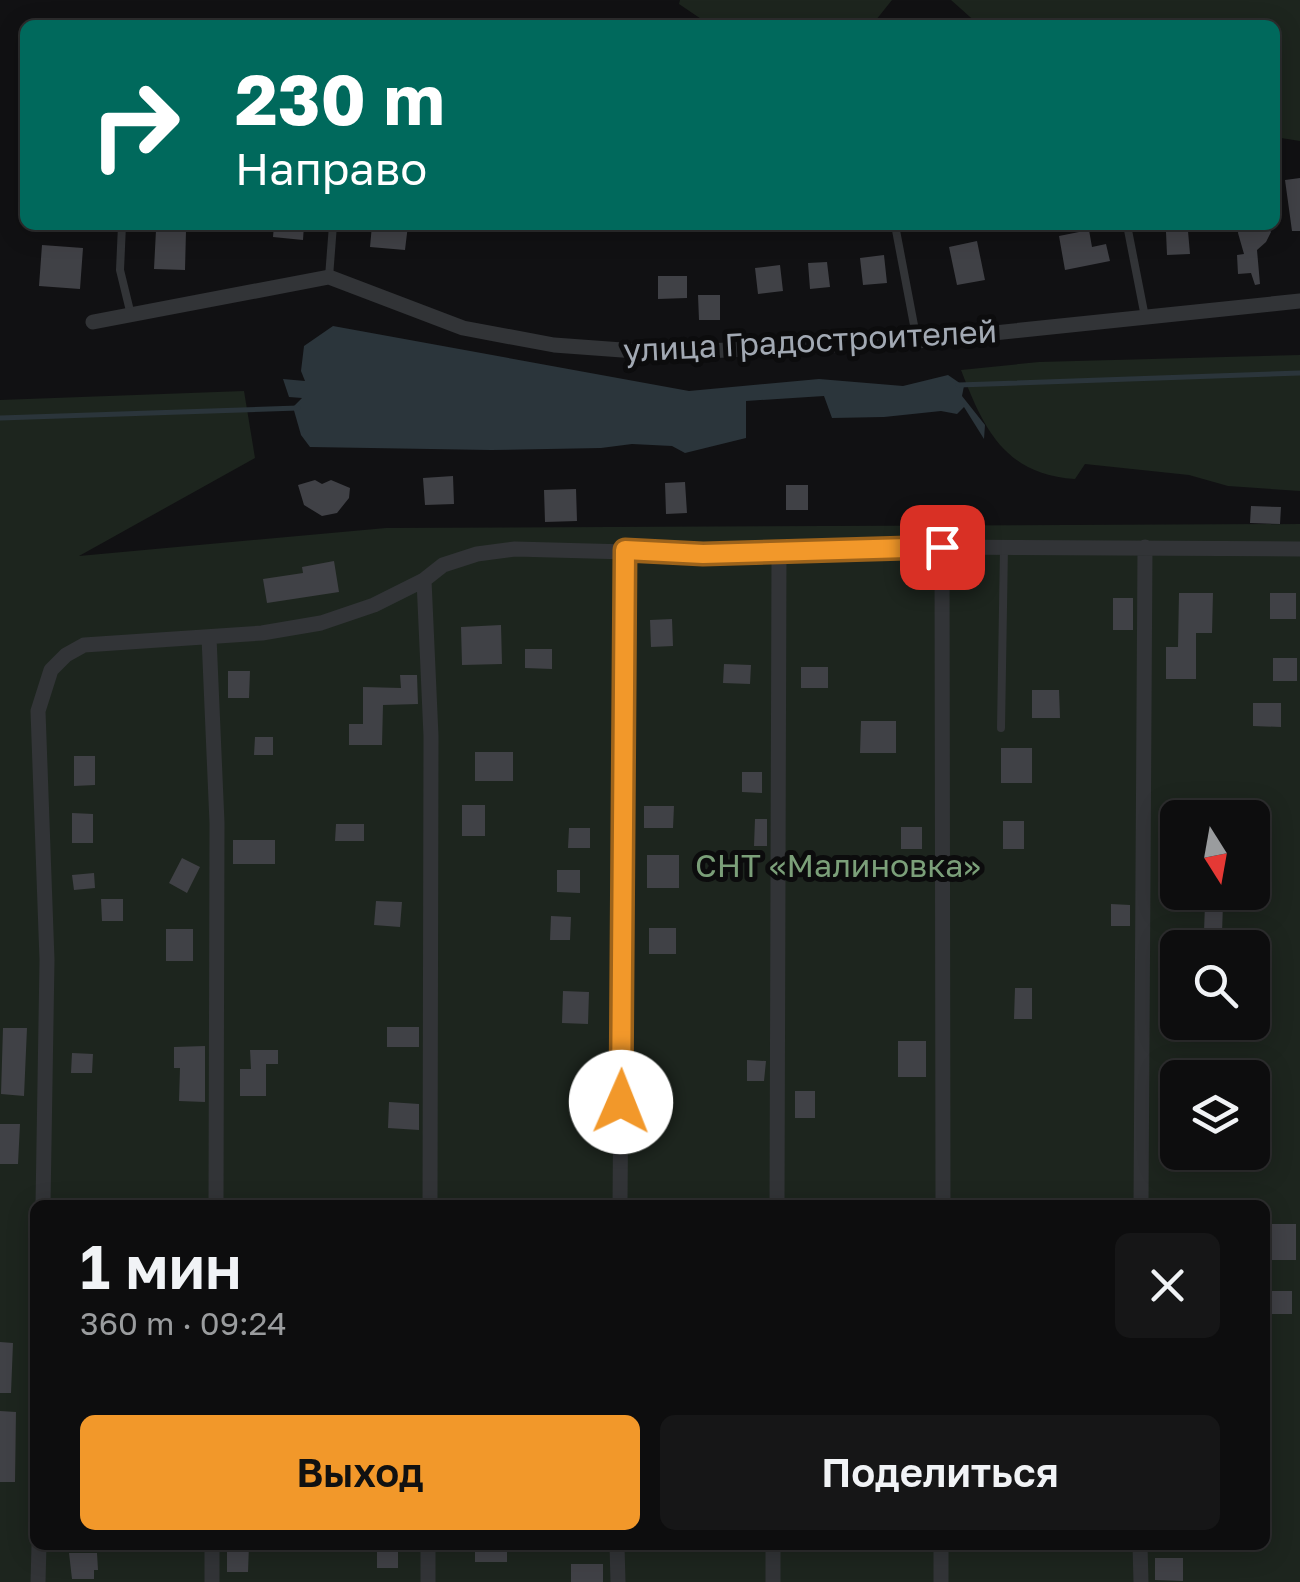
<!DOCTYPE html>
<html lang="ru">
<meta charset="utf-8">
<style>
body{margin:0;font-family:"Golos Text",sans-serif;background:#161617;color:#f1f3f6;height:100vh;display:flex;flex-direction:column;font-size:38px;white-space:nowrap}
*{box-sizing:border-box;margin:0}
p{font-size:32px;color:#9a9c9e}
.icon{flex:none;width:55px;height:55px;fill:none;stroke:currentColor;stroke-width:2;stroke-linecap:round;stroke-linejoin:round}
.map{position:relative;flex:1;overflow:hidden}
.panel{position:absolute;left:30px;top:1200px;width:1240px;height:350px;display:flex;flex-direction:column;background:#0d0d0e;border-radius:15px;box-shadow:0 5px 25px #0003,0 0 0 2px #2d2d2e}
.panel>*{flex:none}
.banner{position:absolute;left:20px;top:20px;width:1260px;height:210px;border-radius:15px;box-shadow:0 5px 25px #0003,0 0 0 2px #2d2d2e;background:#00695c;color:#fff;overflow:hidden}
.needle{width:65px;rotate:169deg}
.buttons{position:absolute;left:1160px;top:800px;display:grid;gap:20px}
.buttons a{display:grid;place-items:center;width:110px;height:110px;border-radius:15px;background:#0d0d0e;box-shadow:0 5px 25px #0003,0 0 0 2px #2d2d2e;font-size:50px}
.pin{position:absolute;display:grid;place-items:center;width:85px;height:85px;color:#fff;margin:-42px;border-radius:20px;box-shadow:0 5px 15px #0006}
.me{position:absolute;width:110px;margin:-55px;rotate:1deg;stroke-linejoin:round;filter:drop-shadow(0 0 8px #0008)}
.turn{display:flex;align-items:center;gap:35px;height:210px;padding:0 50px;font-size:45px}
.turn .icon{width:130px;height:130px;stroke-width:2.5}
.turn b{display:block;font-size:70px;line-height:85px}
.round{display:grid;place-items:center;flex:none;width:105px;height:105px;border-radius:15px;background:#161617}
.summary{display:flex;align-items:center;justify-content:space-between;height:170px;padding:0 50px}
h1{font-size:60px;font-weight:600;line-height:75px}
.button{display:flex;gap:20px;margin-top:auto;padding:20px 50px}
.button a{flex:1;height:115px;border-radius:15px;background:#f2982a;color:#111;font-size:40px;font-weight:600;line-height:115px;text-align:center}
.button a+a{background:#161617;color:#f1f3f6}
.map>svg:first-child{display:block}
.green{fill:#1d251e;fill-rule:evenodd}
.water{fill:#2b353b}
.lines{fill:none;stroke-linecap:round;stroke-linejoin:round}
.stream{stroke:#2b353b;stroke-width:5}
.building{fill:#404146}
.service{stroke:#323437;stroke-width:8}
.minor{stroke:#323437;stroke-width:15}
.route-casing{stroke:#9d631b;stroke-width:25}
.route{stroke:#f2982a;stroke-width:18}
.labels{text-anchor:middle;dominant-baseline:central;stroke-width:10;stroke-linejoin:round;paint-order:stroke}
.street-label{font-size:32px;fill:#a2a9b3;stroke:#0c0c0d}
.park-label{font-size:32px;fill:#7b9f79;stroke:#0c0c0d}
</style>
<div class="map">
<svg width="1300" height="1582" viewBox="0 0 1300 1582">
<rect width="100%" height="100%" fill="#111113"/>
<path class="green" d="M680,0h212l-20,25h-162l-31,-21z
M951,0h349v141l-25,-4v-112h-296z
M1300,355v136l-72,-5 -39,-11 -104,-11 -10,15c-70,-5 -91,-49 -114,-109l78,-8z
M244,391l11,67 -176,98 307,-28 914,-4v1058h-1300v-1182zM1178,818h74v74h-74zM1178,948h74v74h-74zM1178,1078h74v74h-74zM35,1205h1230v340h-1230z"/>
<path class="water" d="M333,326l356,65 130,-12 84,7 45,-11 16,11 -2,10 23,29 -1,14 -20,-32 -7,7 -16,-3 -57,6 -52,1 -8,-22 -78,5v37l-61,15 -13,-7 -40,-2 -31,4 -110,2 -181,-3 -9,-12 -8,-28 9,-9 -13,-1 -6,-18 22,2 -4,-10 3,-25z"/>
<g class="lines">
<path class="stream" d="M958,385l342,-12
M0,418l298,-10"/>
</g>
<path class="building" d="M1300,178v53h-8l-7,-51z
M274,225h30l-1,15 -30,-3z
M372,225h36l-3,25 -35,-3z
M1239,225h28l4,7 -5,10 -9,8 3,34 -5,1 -4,-12 -13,1 -1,-19 7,-1 -6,-21z
M156,230l30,1 -1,39 -31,-1z
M1089,230l3,17 14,-3 4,17 -45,9 -6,-34z
M1188,231l2,23 -23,1 -1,-23z
M977,241l8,39 -28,5 -8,-38z
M42,245l41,3 -3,41 -41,-3z
M884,255l3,28 -24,2 -3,-27z
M827,262l3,25 -20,2 -2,-26z
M780,265l3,26 -25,3 -3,-26z
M658,276h29v22l-29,1z
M698,295h22v25h-21z
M453,476l1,28 -29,1 -2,-27z
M315,480l7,4 9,-4 19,8 -1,10 -12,15 -15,3 -18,-11 -6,-20z
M685,482l2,31 -21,1 -1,-31z
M786,485h22v25h-22z
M576,489l1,32 -32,1 -1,-32z
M1251,506l30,1 -1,17 -30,-1z
M334,561l5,31 -72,11 -4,-24 40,-6 -1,-6z
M1179,593h34l-1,40h-16v46h-30v-32h12z
M1270,593h26v26h-26z
M1113,598h20v32h-20z
M672,619l1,27 -22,1 -1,-27z
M501,625l1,39 -40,1 -1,-38z
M525,649h27v20l-27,-1z
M1273,658h24v23h-24z
M724,664l27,1 -1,19 -27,-1z
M801,667h27v21h-27z
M228,671h22l-1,27h-21z
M400,675h17l1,29 -35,1 -1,40h-33v-21h14v-37l38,1z
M1032,690h27l1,28h-28z
M1253,703h28v24l-28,-1z
M861,721h35v32h-36z
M255,737h18v18h-19z
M1001,748h31v35h-31z
M475,752h38v29h-38z
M74,756h21v29l-21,1z
M742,772h20v21l-20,-1z
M462,805h23v31h-23z
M644,806h30l-1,22h-29z
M1160,809h18v28h-18z
M72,813l21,1v29h-21z
M755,819h12v27h-13z
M1003,821h21v28h-21z
M336,824h28v17h-29z
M901,827h21v22h-21z
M569,828h21v20h-22z
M233,840h42v24h-42z
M647,855h32v33h-32z
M182,858l18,9 -13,26 -18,-10z
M557,870h23v23l-23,-1z
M94,873l1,15 -21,2 -2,-15z
M101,899h22v22h-21z
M376,901l26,1 -2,25 -26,-2z
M1111,904l19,1v21h-19z
M1205,904h18l-1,29 -18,-1z
M551,916l20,1 -1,23h-20z
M649,928h27v26h-27z
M166,929h27v32h-27z
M1015,988h17v31h-18z
M563,991l26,1 -1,32 -26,-1z
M387,1027h32v20h-32z
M3,1028h24l-3,68 -23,-2z
M898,1041h28v36h-28z
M205,1046v56l-26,-1 1,-33h-6v-21z
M250,1050h28v14h-12v32h-26v-27h11z
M72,1053l21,1 -1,19h-21z
M747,1060l19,1 -2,20h-17z
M795,1091h20v27h-20z
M389,1102l30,2v26l-31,-2z
M0,1124h20l-2,40h-18z
M1266,1224h30v36h-31z
M1268,1291h24v23h-24z
M0,1342l13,1 -2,50h-11z
M0,1411l16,1 -1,70h-15z
M227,1545h22l-1,27h-21z
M377,1545h21v23h-21z
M475,1545h32v17h-32z
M69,1553h28l1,17h-4v9h-22z
M1155,1558h28v23l-28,-1z
M571,1564h32v18h-32z"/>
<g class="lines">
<path class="service" d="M122,225l-2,45 11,45
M895,225l22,116
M1127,225l18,92
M329,277l4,-52
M1001,728l3,-181"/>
<path class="minor" d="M93,322l236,-45 134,51 91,17 109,8 254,-12 383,-40
M942,547l1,658
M424,580l7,156 -1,469
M209,637l8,186 -1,382
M43,1205l4,-245 -9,-249 13,-41 15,-15 18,-10 178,-12 59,-10 53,-18 50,-25 19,-15 34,-11 38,-5 188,5 239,-7 358,2
M620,1205l5,-655
M777,1205l2,-654
M1141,1205l4,-658
M212,1545v37
M617,1545l1,37
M941,1545v37
M1140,1545l1,37
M38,1582l1,-37
M428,1582v-37
M773,1582v-37"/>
</g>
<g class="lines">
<defs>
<path id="route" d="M621,1102l4,-552 78,4 239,-7"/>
</defs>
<use href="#route" class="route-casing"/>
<use href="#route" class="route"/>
</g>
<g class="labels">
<g class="street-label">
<text transform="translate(810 340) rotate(-3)">улица Градостроителей</text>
</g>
<g class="park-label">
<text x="838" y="865">СНТ «Малиновка»</text>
</g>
</g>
</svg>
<div class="buttons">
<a><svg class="needle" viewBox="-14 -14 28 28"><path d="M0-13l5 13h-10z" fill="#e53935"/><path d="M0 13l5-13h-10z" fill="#9a9c9e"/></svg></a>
<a><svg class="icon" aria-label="search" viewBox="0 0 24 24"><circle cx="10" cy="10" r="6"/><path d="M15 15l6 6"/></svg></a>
<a><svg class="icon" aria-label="layers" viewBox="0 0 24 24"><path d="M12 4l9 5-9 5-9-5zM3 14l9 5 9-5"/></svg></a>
</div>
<div class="pin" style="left:942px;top:547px;background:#d93025"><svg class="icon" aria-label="arrive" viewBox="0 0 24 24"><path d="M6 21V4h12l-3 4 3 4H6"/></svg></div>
<svg class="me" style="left:621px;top:1102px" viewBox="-20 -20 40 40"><circle r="19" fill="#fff"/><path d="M0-13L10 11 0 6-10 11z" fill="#f2982a"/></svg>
<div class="banner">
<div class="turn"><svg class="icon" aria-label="right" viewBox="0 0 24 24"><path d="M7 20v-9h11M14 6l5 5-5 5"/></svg><div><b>230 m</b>Направо</div></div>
</div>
<section class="panel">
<div class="summary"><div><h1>1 мин</h1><p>360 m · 09:24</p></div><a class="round"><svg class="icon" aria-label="close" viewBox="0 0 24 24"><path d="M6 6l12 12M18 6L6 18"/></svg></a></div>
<div class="button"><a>Выход</a><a>Поделиться</a></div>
</section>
</div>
